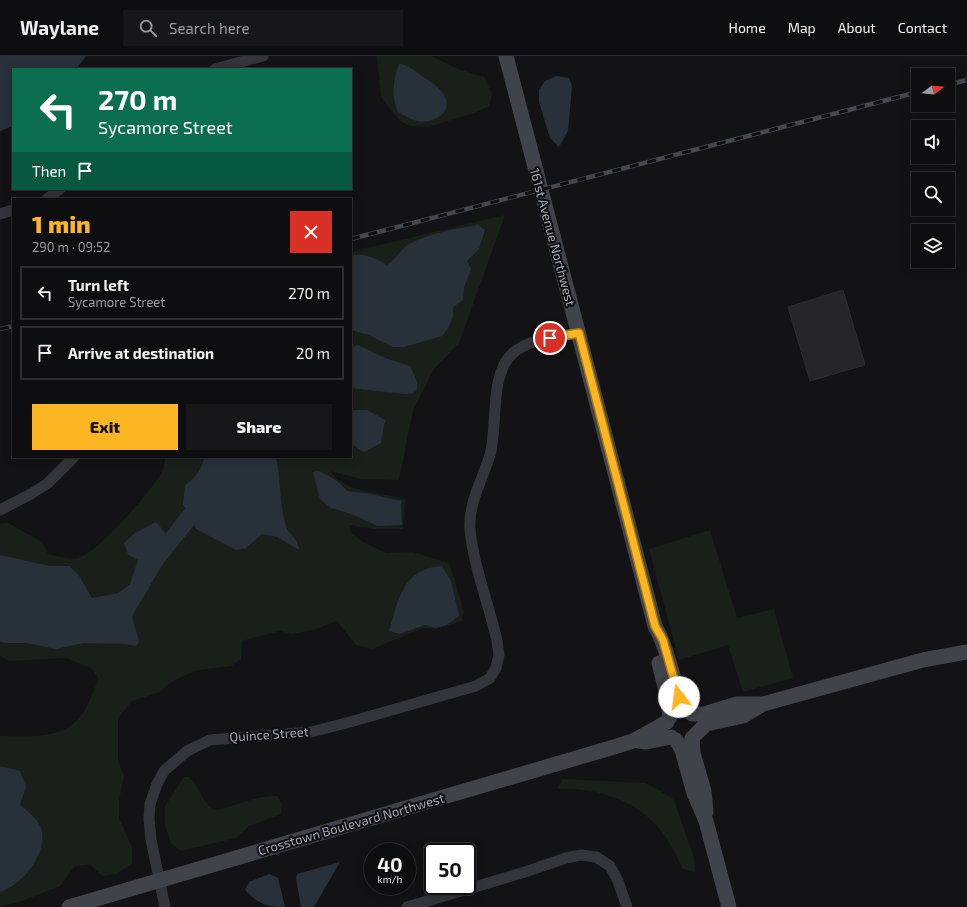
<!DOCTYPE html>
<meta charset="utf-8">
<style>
body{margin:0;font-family:"Exo 2",sans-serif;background:#171719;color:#f1f3f6;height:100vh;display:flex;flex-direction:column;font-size:15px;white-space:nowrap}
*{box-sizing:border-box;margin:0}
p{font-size:13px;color:#9b9c9f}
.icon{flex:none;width:22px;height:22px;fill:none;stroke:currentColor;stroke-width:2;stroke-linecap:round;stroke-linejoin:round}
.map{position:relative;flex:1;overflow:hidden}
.panel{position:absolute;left:12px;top:142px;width:340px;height:260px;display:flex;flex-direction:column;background:#0e0e10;border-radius:0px;box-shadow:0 2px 10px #0003,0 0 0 1px #2e2e30}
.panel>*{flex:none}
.banner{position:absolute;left:12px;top:12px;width:340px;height:122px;border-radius:0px;box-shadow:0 2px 10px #0003,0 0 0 1px #2e2e30;background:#0b6e4f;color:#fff;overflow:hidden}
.needle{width:26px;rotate:74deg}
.fabs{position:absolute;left:911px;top:12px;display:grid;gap:8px}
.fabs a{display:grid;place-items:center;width:44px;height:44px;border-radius:0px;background:#0e0e10;box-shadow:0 2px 10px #0003,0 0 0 1px #2e2e30;font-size:20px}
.speed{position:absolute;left:364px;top:787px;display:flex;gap:8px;font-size:20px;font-weight:700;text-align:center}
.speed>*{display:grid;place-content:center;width:52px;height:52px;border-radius:50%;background:#0e0e10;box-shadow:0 2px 10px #0003,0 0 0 1px #2e2e30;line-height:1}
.speed small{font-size:10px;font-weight:400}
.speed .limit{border:2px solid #111;border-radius:6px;background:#fff;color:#111}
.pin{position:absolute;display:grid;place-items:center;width:34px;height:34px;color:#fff;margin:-17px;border:2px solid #fff;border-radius:50%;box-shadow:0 1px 4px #0007}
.me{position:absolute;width:44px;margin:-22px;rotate:345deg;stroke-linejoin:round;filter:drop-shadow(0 0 3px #0008)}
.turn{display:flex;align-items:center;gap:14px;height:84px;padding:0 20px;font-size:18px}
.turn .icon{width:52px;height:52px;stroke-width:2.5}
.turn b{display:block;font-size:28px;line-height:34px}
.then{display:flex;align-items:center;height:38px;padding:0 20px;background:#0003;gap:8px;font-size:15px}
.round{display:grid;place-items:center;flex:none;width:42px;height:42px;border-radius:0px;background:#171719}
.summary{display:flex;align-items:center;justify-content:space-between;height:68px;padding:0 20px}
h1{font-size:24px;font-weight:800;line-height:30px;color:#fdb623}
.button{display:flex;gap:8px;margin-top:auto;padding:8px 20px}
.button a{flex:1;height:46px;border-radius:0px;background:#fdb623;color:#111;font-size:16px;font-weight:800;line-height:46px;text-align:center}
.button a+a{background:#171719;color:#f1f3f6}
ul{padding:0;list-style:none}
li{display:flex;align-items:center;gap:12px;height:54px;margin:0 8px 6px;padding:0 12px;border:2px solid #2e2e30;border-radius:0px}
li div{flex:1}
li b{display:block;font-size:15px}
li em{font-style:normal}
header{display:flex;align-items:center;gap:24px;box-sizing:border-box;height:56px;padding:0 20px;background:#0e0e10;border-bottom:1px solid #2e2e30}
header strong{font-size:19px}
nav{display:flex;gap:22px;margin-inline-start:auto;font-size:14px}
.search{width:280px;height:36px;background:#171719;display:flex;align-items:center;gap:10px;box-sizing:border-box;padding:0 14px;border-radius:0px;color:#9b9c9f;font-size:15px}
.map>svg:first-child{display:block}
.green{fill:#19201a}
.water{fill:#283139}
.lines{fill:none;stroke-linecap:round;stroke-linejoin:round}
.river{stroke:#283139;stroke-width:17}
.building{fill:#262629;stroke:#2d2d31}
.street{stroke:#34353a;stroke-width:11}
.secondary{stroke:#41434a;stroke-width:15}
.rail-casing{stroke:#46484f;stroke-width:4.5}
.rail{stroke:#0e0e10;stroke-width:3;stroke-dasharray:9;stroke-linecap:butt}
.route-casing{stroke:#a47617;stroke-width:10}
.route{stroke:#fdb623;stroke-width:7}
.labels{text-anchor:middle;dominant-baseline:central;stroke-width:4;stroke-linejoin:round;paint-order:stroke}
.street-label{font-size:13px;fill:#a3a9b6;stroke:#0e0e10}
</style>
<header>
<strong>Waylane</strong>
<div class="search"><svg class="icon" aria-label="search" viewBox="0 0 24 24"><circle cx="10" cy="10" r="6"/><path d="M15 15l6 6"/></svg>Search here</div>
<nav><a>Home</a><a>Map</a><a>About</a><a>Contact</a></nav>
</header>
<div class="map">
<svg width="967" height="851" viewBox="0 0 967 851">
<rect width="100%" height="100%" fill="#131315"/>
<path class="green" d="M377,0h54l27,13 26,8 8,17 -3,12 -15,7 -46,14 -18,-1 -10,-5 -19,-24z
M505,159l-46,128 -25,26 -21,41 -14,70 -38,-1 -31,-8c15,23 52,20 75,29l-2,29h-29l-25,-4 2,8 12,9 23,11 27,-1 36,11 15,48 -2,10 -25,8 -14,-1 -51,21 -16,-4 -19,-24 -24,9 -21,4 -12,-3 -38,10 -1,18 -10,7 -33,4 -19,8 -12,7 -7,7 -28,9 -14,17v43l6,15 -5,24v18l13,29v16l-16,11 -14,2 -12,-12 -16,3 -14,19 -38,15 -22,6v-171c26,0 61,4 79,-18 9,-10 14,-27 20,-39l-8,-11 -25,-10 -58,3 -8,-6v-131l8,-1 34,19 6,12c9,2 22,6 30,4 19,-4 74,-68 84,-86 2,-4 3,-10 3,-15h186v-205z
M710,474l27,88 37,-9 19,69 -50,14 -15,-47 -49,15 -30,-111z
M184,721h5c12,11 12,24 25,33 21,-3 41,-15 63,-14l5,8 -1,10 -32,12 -13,12 -55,13 -10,-8 -6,-18v-19z
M563,723l82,4 14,7 15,10 20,58 1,14 -12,-3c-5,-10 -10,-20 -16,-30 -24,-37 -67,-52 -110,-50z"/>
<path class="water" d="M0,0h86l-10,13h-63v57l-13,5z
M399,8c10,1 16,7 24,13 8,5 18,11 22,20 8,17 -14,27 -28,24 -7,-2 -13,-5 -19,-9 -7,-16 -5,-32 1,-48z
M556,20l13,2 3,8 -4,45 -9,16 -9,-9 -11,-36v-12l6,-9z
M478,169l7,5 -6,19 -12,12 4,8 -7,18 -1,13 -10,7v9l-4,11 -7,9 -38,11h-11l-24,-12 -18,-5v-74c13,-4 25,3 36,9 8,-5 16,-18 22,-21 21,-11 46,-15 69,-19z
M358,289l27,13 25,8c5,11 16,29 -5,28l-54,-6v-41z
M351,354h16l18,10 -4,23 -17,9 -13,-8z
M204,401h72c5,23 3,46 10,69 3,10 11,9 13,24l-22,-13 -15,-3 -16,14 -10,2 -40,-21 -5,-14 -8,-10 2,-19c10,-8 17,-16 19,-29z
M318,415c11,4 22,11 29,20l19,2 35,8 1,24 -25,1 -23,-11 -23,-7 -11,-9 -7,-27z
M156,466l10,12 -2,28 -32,54 7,26 -3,4 -11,-2 -42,-1 -27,6 -30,-6h-21l-5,-2v-86l50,11h19l9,8 14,24 26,-5 12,-9 8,-24 -10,-6 -4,-11 11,-10z
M442,510l9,15 8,35 -12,9 -12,3 -10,-3 -25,9 -11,-3c10,-32 13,-62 53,-65z
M0,710l20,5 6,16 -6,18c7,6 18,14 21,23 8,25 -19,57 -41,64z
M340,806l-26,45h-13l-5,-29 1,-4z
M269,818l9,4 7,29c-19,0 -26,-3 -40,-17l4,-8z"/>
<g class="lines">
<path class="river" d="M150,511l41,-52"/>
</g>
<path class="building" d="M843,234l22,75 -55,16 -22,-74z"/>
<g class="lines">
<path class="street" d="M215,13l48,-13
M47,143l13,-10
M0,158l13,-4
M0,454l31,-16 17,-11 26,-26
M165,851l-14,-67 -2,-21 1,-15 7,-20 7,-13 23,-20 23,-11 101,-8 39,-10 126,-36 14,-8 6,-10 3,-13 -2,-14c-8,-36 -24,-77 -27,-112 -2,-25 13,-51 20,-74 8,-28 -1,-81 23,-102 18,-15 44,-16 66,-20
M407,851l118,-35 41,-14 15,-3 15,2 14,9 8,15 9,26"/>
<path class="secondary" d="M506,0l149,570c16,27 16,59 33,85
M659,607l9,36 2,18
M692,658h12l33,-10h25
M696,678l10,-10 37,-8 20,-12 160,-44 44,-8
M692,682l1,15 11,38 2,21
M676,684l6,10 12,43 12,28 23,86
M638,685l8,1 25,-5
M69,851l545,-160 19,-6 34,-19"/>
<defs>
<path id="rail" d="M948,29l19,-5
M351,183l567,-147
M0,273l13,-3"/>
</defs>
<use href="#rail" class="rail-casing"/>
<use href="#rail" class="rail"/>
</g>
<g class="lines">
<defs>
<path id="route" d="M550,282l29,-5 76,293 8,14 16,57"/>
</defs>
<use href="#route" class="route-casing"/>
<use href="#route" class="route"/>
</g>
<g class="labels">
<g class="street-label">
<text transform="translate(553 181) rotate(75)">161st Avenue Northwest</text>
<text transform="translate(269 678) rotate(-4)">Quince Street</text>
<text transform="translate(351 768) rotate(-16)">Crosstown Boulevard Northwest</text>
</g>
</g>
</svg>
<div class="fabs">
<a><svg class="needle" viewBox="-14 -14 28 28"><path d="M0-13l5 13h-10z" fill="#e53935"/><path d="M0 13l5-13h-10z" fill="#9b9c9f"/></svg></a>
<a><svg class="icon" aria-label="sound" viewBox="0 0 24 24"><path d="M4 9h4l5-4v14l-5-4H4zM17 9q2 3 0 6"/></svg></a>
<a><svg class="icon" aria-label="search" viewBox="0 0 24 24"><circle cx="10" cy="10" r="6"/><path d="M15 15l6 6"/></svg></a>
<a><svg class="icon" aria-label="layers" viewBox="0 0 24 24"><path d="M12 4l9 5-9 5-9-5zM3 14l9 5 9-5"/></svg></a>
</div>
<div class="speed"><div>40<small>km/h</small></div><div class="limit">50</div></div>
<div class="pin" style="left:550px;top:282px;background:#d93025"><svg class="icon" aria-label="arrive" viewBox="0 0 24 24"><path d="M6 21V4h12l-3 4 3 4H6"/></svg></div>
<svg class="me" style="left:679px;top:641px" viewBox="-20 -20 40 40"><circle r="19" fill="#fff"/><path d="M0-13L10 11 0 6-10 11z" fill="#fdb623"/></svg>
<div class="banner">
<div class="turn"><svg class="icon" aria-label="left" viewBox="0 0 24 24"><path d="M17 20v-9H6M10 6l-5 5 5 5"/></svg><div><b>270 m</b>Sycamore Street</div></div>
<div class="then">Then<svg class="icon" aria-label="arrive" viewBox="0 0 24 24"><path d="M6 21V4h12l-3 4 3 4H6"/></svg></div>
</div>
<section class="panel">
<div class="summary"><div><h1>1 min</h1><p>290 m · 09:52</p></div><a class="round" style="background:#d93025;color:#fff"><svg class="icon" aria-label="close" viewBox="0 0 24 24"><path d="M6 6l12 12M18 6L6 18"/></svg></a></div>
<ul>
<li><svg class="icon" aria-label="left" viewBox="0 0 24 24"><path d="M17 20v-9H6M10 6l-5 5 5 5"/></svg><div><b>Turn left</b><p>Sycamore Street</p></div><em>270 m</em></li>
<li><svg class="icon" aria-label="arrive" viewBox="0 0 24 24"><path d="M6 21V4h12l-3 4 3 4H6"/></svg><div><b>Arrive at destination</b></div><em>20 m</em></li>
</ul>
<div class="button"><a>Exit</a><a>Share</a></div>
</section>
</div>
